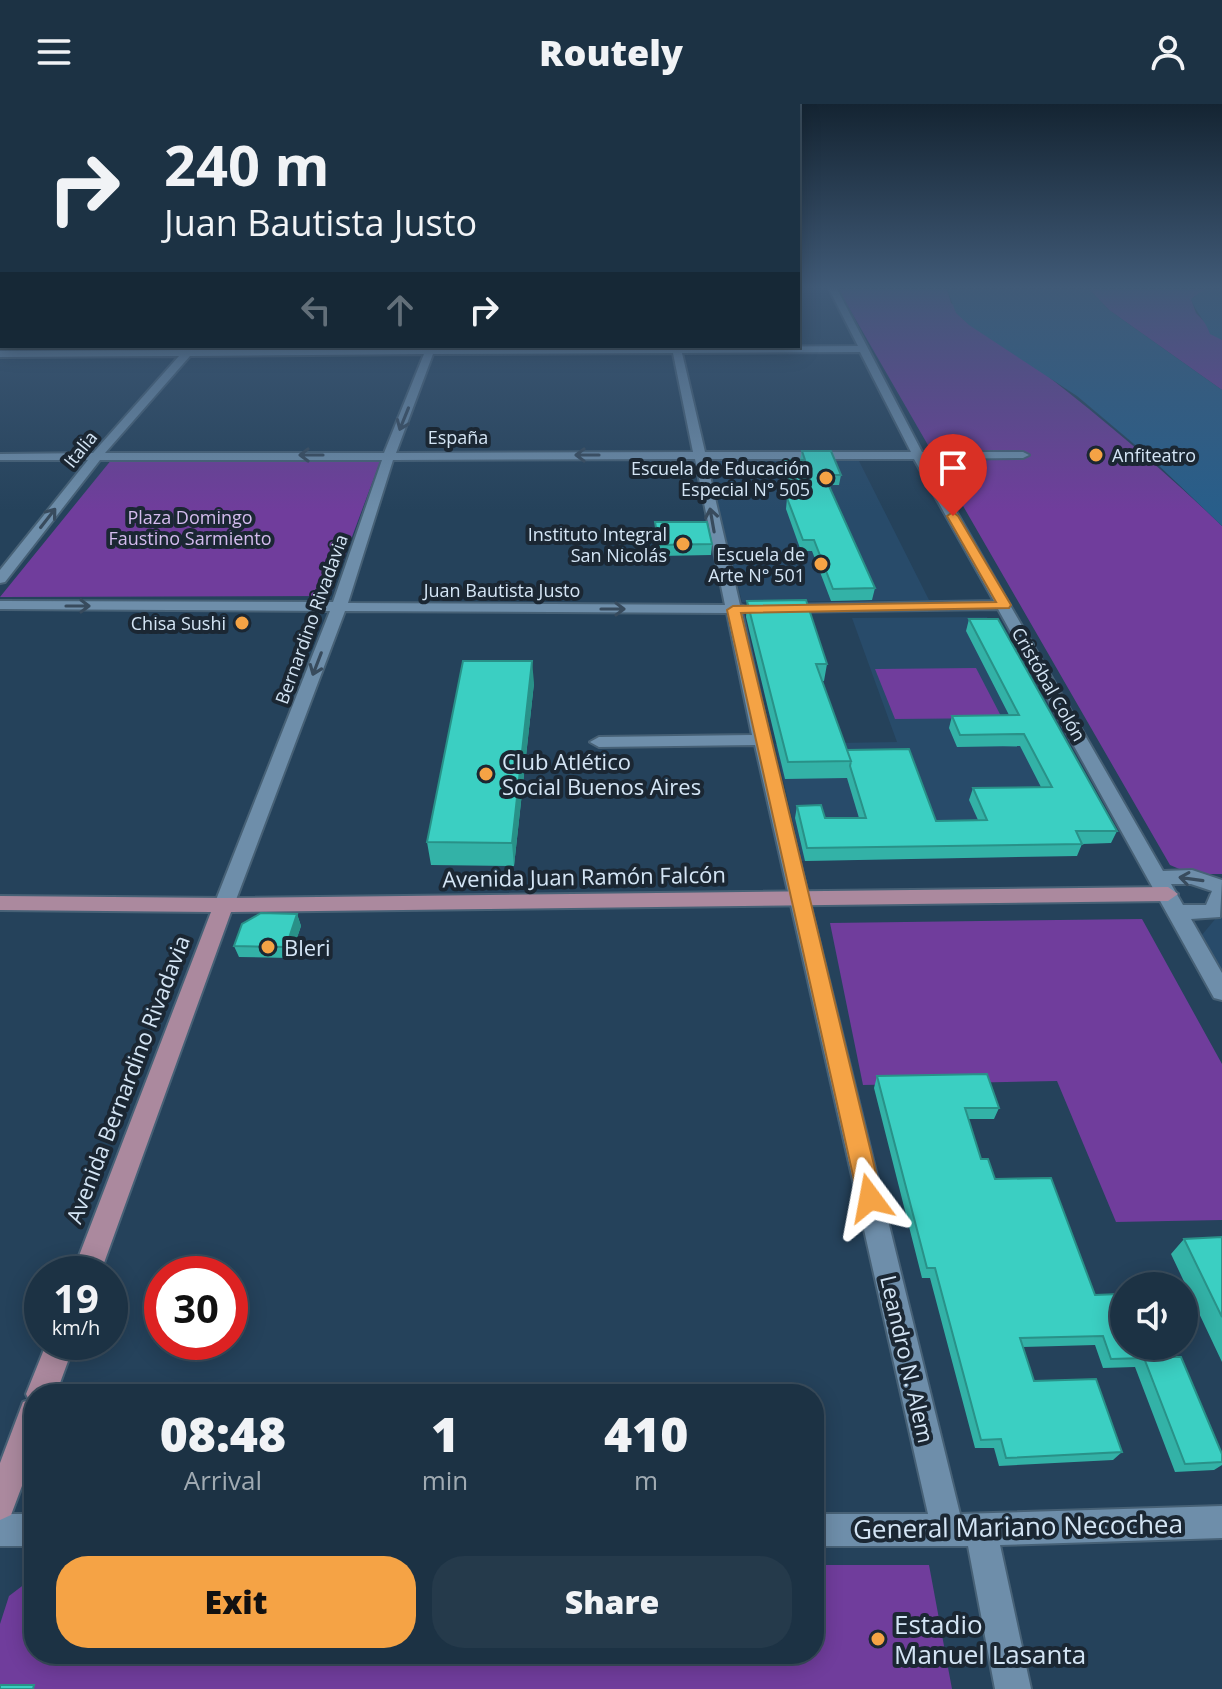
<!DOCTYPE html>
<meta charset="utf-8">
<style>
body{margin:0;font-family:"Open Sans",sans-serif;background:#253a4b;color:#f1f3f6;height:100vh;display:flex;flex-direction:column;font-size:30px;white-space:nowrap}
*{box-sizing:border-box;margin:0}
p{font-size:26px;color:#a0aab2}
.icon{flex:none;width:44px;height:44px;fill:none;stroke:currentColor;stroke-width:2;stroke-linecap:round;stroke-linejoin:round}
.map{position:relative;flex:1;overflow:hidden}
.panel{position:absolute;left:24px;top:1280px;width:800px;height:280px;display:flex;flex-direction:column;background:#1c3244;border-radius:32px;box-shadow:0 4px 20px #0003,0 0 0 2px #3a4d5d}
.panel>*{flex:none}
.top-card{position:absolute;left:0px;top:0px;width:800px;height:244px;box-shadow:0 4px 20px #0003,0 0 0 2px #3a4d5d;background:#1c3244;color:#f1f3f6;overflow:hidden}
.fabs{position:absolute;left:1110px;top:1168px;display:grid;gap:16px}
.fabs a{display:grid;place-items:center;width:88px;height:88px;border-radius:50%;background:#1c3244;box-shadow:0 4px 20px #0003,0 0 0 2px #3a4d5d;font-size:40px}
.speed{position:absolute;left:24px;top:1152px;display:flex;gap:16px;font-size:40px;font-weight:700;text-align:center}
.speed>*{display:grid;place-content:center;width:104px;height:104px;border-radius:50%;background:#1c3244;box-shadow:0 4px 20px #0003,0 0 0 2px #3a4d5d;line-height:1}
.speed small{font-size:20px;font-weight:400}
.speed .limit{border:12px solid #d22;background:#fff;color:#111}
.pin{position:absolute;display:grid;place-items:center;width:68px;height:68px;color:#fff;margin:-82px -34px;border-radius:50% 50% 50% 0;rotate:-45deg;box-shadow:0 0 8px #0007}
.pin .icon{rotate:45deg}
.me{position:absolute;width:88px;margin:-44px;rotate:347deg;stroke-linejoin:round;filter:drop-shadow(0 0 6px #0008)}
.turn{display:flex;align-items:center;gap:28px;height:168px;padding:0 32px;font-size:36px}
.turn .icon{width:104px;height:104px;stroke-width:2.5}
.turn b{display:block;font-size:56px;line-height:68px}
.lanes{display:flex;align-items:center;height:76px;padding:0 32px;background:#0003;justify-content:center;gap:40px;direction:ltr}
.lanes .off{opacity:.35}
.eta{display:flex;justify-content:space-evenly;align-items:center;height:136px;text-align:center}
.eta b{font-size:48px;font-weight:800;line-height:56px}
.action{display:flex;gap:16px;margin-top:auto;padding:16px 32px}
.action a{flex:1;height:92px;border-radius:32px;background:#f5a345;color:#111;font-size:32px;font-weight:800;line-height:92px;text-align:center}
.action a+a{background:#253a4b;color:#f1f3f6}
header{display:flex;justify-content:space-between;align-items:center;height:104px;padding:0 32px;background:#1c3244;font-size:36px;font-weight:800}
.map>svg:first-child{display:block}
.built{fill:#284b6a}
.green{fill:#703d9c}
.water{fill:#285e8a}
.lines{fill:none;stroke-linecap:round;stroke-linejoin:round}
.minor-casing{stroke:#476176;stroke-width:4}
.major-casing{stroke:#476176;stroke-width:4}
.minor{fill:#6e8eaa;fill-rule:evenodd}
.major{fill:#ab899e;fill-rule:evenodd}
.wall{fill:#33b2a7}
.shaded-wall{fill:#299188}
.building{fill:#3bcfc2;stroke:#299188;stroke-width:2}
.oneway{stroke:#384b5d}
.route{fill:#f5a345;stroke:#9f6a2d;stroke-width:2}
.poi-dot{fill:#f5a345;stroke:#1b2733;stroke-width:3}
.labels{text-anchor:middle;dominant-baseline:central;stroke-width:8;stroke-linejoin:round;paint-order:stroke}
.far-street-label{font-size:18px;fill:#d4e5f5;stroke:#1b2733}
.far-poi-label{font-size:18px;fill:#d4e5f5;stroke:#1b2733;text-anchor:end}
.far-park-label{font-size:18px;fill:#d4bcee;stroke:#1b2733}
.poi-label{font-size:22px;fill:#d4e5f5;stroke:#1b2733;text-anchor:start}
.street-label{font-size:22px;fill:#d4e5f5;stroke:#1b2733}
.near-street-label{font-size:26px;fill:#d4e5f5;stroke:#1b2733}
.near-poi-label{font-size:26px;fill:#d4e5f5;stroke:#1b2733;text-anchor:start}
</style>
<header><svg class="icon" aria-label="menu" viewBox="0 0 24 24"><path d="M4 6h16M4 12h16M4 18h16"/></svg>Routely<svg class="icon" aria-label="person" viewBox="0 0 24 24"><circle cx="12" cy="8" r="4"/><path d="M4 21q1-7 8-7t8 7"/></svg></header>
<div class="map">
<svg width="1222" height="1585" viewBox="0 0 1222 1585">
<rect width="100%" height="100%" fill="#25425b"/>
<path class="built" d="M857,353l72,143 -187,2 -36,-143z
M987,513l124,226 -40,1 6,12 -275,5 -27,-117 122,-2 -45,-124z
M1222,807v63l-21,-38z"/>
<path class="green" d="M838,185h109l4,14c95,70 186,141 271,223v348h-31l-21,-9z
M1089,185h116l-14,10 5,14 26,27v50l-113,-80z
M112,355h269l-51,137 -330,1z
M976,564l26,50 -107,1 -20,-50z
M1142,815l80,145v156l-106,2 -59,-141 -194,4 -33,-162z
M814,1461h115l23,124h-952v-65l9,-28 25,-19v77h780z"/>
<path class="water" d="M947,185h142l20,21 113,80v136l-69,-66 -76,-64 -108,-71 -13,-12z
M1205,185h17v51l-12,-6c-5,-14 -14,-21 -19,-35z"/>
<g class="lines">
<defs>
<path id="minor" d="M829,185h8l85,163h101l6,3 -6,3 -97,1 237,412 29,-1 30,10 -2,37 -29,2 31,54v27l-8,-2 -216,-389 -219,3 -2,-3 7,-4 210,-4 -80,-142h-208l34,146 11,4 -9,4 28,127 190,774 262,-8v32l-222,7 31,144h-36l-27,-143h-154v-32h114l-173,-769 -156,2 -9,-5 9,-5 153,-2 -25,-122 -382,-2 -111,294 -10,7 -10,-7 116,-294 -330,-2v-8l333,1 49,-142h-282l-95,122 -5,1v-13l88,-110h-88v-6l93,-1 86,-97 -179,1v-6l184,-1 4,-4h10l-3,4 231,-1 1,-3h10l-1,3 422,-3zM860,248l51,100h-206l-23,-99zM673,249l20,99 -297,1 37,-99zM424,250l-40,99h-279l85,-97zM695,355l30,146 -377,-2 45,-143zM1171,780h20l21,7 -6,14h-23z
M2,197v6l-2,1v-6z
M0,1410h34v32h-34z"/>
<path id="major" d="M1168,783l10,7 -10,7 -937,11 -131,362h-28l139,-362 -211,-2v-14l224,2z
M47,1238h28l-19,52h-22v60l-23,61 -11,5v-57l23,-61 6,-2 -3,-6z"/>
</defs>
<use href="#minor" class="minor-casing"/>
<use href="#major" class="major-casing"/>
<use href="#minor" class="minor"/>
<use href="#major" class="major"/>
</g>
<path class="wall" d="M802,347l39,24 -2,10h-10l46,103 -3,12 -41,1 -19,-50h-11l-15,-42 1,-11h5l-11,-27 2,-11h17z
M655,418l57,22 -1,11 -52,1 -4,-23z
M747,497l80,63 -3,17h-2l25,69 89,71 42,-1 -9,-20 4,-12 68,-1 -21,-41 -63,1 -8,-19 3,-12 57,-1 -43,-84 3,-12 148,212 -6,12 -29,1 -5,12 -272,5 -10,-43 2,-12 28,12h34l-12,-40 -62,1 -39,-162z
M534,579l-20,183 -83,-1 -4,-23z
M297,810l4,12 -11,32 -51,-1 -5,-11z
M877,972l122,32 -5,11h-26l13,40 14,20 100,116 29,51 46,11 52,97v11l-8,5 -39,2 -40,-105 -32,1 -8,-23 -72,2 11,34 88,71 -9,8 -114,6 -5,-18h-19l-45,-170h-8l-48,-190z
M1222,1133v125l-51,-108 13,-15z"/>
<path class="shaded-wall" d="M532,557l2,22 -20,183 -2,-23z
M297,810l4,12 -11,32 -4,-11z"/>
<path class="building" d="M802,347h29l10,24h-17l51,113 -42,1 -19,-49h-11l-16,-42h10l-14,-38h22z
M655,418h52l5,22 -53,1z
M806,496l21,64h-11l35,97 -63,1 -41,-161z
M969,515h29l119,212h-41l6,13 -275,4 -10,-42 24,-1 4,13h41l-16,-52 1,-5 -4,-11 62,-1 27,72 51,-1 -14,-32 79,-1 -28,-53 -64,1 -8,-19 67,-1z
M463,557h69l-20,182 -85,-1z
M261,809l36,1 -11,33 -52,-1 8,-22z
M987,970l12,34h-34l16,51h7l7,20 56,-1 44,117 24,-1 5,12v40h41l5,11h11l41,97v8l-37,2 -41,-106 -33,1 -8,-23 -83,2 14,43 62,-2 26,73 -116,6 -5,-19 -20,1 -46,-172h-8l-50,-192z
M1222,1133v80l-38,-78z
M0,1581h34l-1,4h-33z"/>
<defs><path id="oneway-shaft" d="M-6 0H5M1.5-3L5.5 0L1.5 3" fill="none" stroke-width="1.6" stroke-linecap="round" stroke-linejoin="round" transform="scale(2)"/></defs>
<g class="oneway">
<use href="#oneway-shaft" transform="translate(404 315) rotate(112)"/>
<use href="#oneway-shaft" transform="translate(311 351) rotate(180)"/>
<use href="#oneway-shaft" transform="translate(587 351) rotate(-180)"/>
<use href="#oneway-shaft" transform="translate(48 414) rotate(-52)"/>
<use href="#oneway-shaft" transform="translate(712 416) rotate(-100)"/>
<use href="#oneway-shaft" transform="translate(78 502)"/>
<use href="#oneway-shaft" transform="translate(613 505)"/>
<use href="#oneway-shaft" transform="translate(317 560) rotate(111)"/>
<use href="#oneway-shaft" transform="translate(1191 775) rotate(-172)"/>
</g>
<linearGradient id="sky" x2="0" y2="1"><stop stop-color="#142432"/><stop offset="0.45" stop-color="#405a77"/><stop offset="1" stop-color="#405a77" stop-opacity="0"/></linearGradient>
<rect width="1222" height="407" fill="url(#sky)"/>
<path class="route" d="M953,408l5,4 53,89 -2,3 -268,5 141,585 -4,8 -8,3 -9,-3 -3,-8 -131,-588 6,-4 263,-4 -49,-86z"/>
<g class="poi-dot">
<circle cx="1096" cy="351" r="8"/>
<circle cx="826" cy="374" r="8"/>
<circle cx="683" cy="440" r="8"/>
<circle cx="821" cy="460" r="8"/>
<circle cx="242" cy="519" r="8"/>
<circle cx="486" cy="670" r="8"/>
<circle cx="268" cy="843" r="8"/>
<circle cx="878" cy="1535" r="8"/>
</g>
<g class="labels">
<g class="far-street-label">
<text x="458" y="333">España</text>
<text transform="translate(80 345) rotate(-51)">Italia</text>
<text x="502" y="486">Juan Bautista Justo</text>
<text transform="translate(311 515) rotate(-70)">Bernardino Rivadavia</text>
<text transform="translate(1049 580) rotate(60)">Cristóbal Colón</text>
</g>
<g class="far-poi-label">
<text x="1112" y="351" text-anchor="start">Anfiteatro</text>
<text x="810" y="364">Escuela de Educación<tspan x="810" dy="21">Especial N° 505</tspan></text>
<text x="667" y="430">Instituto Integral<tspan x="667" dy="21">San Nicolás</tspan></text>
<text x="805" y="450">Escuela de<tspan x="805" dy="21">Arte N° 501</tspan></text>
<text x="226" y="519">Chisa Sushi</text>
</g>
<g class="far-park-label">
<text x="190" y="413">Plaza Domingo<tspan x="190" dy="21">Faustino Sarmiento</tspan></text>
</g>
<g class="poi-label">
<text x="502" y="657">Club Atlético<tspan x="502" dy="25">Social Buenos Aires</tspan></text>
<text x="284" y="843">Bleri</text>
</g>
<g class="street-label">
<text transform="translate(584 772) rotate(-1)">Avenida Juan Ramón Falcón</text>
<text transform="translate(127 975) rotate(-69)">Avenida Bernardino Rivadavia</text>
<text transform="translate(908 1255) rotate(77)">Leandro N. Alem</text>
</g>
<g class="near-street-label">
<text transform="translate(1018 1422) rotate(-1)">General Mariano Necochea</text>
</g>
<g class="near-poi-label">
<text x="894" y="1520">Estadio<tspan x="894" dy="30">Manuel Lasanta</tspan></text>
</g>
</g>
</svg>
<div class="fabs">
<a><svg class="icon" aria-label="sound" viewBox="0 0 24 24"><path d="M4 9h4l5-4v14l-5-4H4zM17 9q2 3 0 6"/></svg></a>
</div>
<div class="speed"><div>19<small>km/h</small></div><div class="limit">30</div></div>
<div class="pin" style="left:953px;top:412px;background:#d93025"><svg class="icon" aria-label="arrive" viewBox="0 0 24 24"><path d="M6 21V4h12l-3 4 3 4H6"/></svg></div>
<svg class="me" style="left:870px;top:1094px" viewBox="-20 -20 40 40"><path d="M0-17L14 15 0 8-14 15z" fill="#f5a345" stroke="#fff" stroke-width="4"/></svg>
<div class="top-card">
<div class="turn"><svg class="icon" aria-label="right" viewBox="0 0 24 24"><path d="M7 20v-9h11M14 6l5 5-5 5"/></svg><div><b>240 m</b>Juan Bautista Justo</div></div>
<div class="lanes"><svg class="icon off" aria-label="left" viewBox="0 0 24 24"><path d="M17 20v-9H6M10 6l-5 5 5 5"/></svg><svg class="icon off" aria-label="ahead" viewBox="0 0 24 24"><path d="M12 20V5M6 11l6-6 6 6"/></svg><svg class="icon" aria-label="right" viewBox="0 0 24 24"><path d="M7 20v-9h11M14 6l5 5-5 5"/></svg></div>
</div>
<section class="panel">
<div class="eta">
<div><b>08:48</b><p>Arrival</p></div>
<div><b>1</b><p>min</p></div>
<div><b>410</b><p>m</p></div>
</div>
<div class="action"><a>Exit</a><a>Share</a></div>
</section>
</div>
